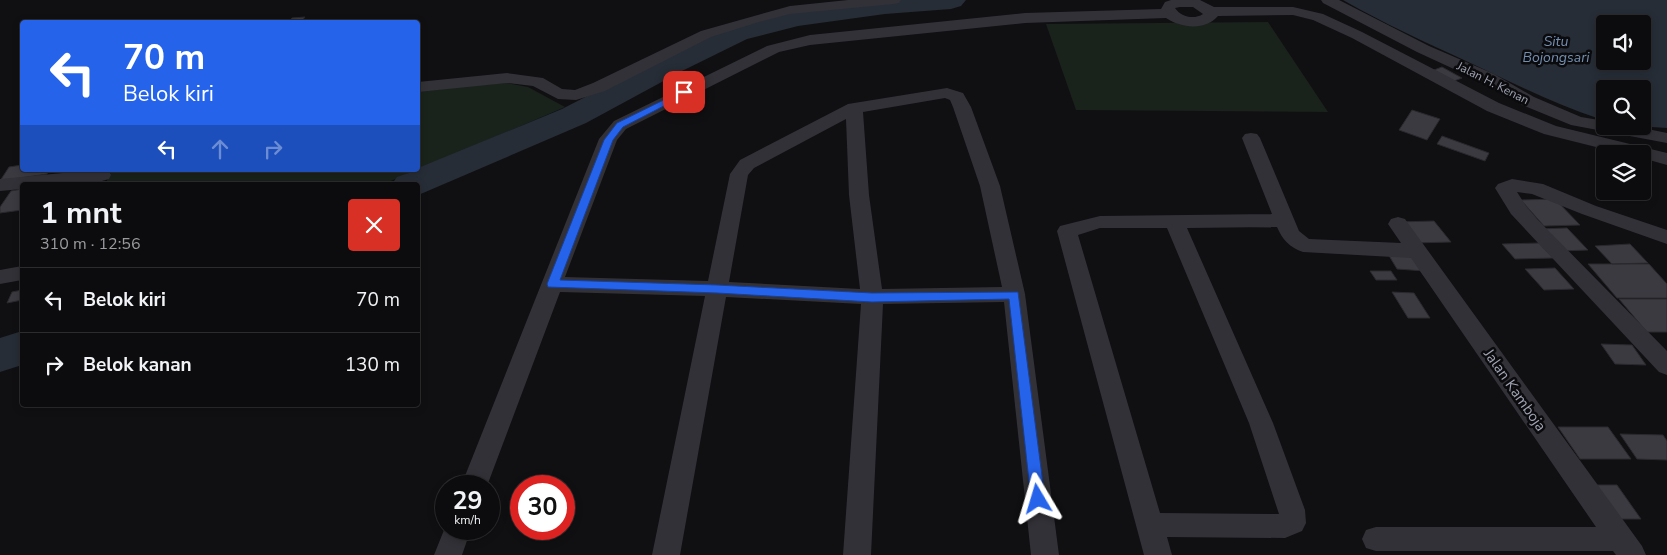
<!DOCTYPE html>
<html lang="id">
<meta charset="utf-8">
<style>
body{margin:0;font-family:"Nunito Sans",sans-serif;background:#1a1a1c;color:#f1f3f6;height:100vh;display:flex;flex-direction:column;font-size:19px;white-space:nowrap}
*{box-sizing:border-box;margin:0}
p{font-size:16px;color:#9a9b9e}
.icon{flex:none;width:28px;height:28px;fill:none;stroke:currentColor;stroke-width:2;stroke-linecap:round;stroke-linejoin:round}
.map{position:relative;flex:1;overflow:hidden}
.panel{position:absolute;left:20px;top:182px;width:400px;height:225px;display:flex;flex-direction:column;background:#0c0c0e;border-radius:5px;box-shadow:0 2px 8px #0003,0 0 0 1px #2c2c2e}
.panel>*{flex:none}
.banner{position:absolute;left:20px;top:20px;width:400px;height:152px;border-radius:5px;box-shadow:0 2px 8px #0003,0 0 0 1px #2c2c2e;background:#2563eb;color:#fff;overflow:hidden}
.buttons{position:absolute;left:1596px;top:15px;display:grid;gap:10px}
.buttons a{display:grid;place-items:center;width:55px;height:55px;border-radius:5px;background:#0c0c0e;box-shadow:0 2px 8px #0003,0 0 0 1px #2c2c2e;font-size:25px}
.speed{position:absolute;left:435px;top:475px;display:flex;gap:10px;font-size:25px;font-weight:700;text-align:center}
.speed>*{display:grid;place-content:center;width:65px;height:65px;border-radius:50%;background:#0c0c0e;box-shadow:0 2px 8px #0003,0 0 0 1px #2c2c2e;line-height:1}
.speed small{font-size:12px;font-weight:400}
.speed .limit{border:8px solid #d22;background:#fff;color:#111}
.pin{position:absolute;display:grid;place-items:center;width:42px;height:42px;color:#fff;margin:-21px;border-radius:10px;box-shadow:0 2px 8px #0006}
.me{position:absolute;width:55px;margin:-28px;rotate:353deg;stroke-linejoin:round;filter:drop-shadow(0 0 4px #0008)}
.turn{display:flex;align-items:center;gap:18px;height:105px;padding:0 20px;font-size:22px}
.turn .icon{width:65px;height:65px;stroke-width:2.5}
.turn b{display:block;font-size:35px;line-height:42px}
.lanes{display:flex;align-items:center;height:48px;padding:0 20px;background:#0003;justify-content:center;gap:25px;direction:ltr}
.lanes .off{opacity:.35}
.round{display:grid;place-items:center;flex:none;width:52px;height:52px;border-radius:5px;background:#1a1a1c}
.head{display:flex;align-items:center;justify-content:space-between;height:85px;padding:0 20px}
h1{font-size:30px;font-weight:700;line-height:38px}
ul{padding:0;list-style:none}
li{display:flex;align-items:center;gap:15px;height:65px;padding:0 20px;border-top:1px solid #2c2c2e}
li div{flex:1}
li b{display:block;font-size:19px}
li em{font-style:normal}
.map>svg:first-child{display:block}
.green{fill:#1a221c}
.water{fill:#262d36;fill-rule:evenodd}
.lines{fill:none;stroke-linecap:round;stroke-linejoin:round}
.river{fill:#262d36;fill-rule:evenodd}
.building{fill:#3a3a40;stroke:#2a2a2e}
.minor{fill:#313137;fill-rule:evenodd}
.route{fill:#2563eb;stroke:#184099}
.labels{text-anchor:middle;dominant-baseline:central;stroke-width:5;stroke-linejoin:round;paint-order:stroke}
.far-street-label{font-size:12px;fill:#a0a4b4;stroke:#0b0b0d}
.far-water-label{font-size:14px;font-style:italic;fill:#738fb2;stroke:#0b0b0d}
.street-label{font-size:15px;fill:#a0a4b4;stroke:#0b0b0d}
</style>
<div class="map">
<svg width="1667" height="555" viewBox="0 0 1667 555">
<rect width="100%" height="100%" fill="#101012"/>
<path class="green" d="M1268,22l60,90 -252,-2 -30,-86z
M507,83l21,4 37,20 -147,63v-79l51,-7z
M114,170h303l-36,15h-276l5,-11z"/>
<path class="water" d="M1343,0h324v128l-31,-2h6v-37h-37v31l-5,-1c-46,-15 -89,-37 -134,-58 -41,-19 -83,-38 -123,-61zM1605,24h37v37h-37z"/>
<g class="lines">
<path class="river" d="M856,0h110l-5,6 -10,3 -66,5 -87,12 -51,13 -65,32 -96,52 -163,70 -5,2v-10h-27l6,-8 21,-7v-2l144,-59 163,-84 73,-17z
M22,331v34l-22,7v-34z"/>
</g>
<path class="building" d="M305,17l-4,5h-13l4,-4z
M1442,67l20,11 -8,3 -20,-11z
M1412,110l28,9 -13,21 -28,-10z
M1442,136l47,17 -4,8 -48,-17z
M22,165v5h27l-2,4 -47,7 9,-14z
M22,189v21l-22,3v-6l11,-16z
M1555,199l25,26 -36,1 -23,-26z
M1434,221l17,21 -38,1 -16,-21z
M1567,228l21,22 -29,1 -21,-22z
M1539,243l14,15 -38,1 -13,-15z
M1630,244l18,19 -36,1 -17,-18z
M1388,254h26l11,17 -28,-2z
M1588,264h61l18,20v14h-50z
M1555,268l19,21 -30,1 -19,-21z
M1370,271h21l6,9h-21z
M22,290v10l-15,3 5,-11z
M1392,292l22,1 16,25h-22z
M1619,299h48v33h-20z
M1601,344l31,1 14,20 -31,-1z
M1558,427h50l23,32h-51z
M1620,434l43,1 4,6v19l-30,-1z
M1587,485h30l24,34h-31z"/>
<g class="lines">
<path class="minor" d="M848,0h53l-2,3 -5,1 -104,10 -31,8 -48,15 -106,54 -29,9 -18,-1 -25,-13 -26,-3 -89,9v-10l89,-9 36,5 19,11 13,1 18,-7 108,-52 89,-25z
M1171,0h29l14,7h79l30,7 39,18 137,71 57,23 111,27v12l-25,-7v-4h-18l-80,-20 -57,-23 -135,-73 -39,-18 -20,-5 -75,1c-13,15 -37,12 -52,2l-141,5 -215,22 -31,7 -153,77 -9,11 -52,137 143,4 22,-107 10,-14 108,-56 99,-16 16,5 8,14 29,79 25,108 34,261h-28l-27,-253 -121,2 -12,251h-28l18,-251 -135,-7 -46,258h-28l53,-259 -145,-4 -73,194h-26l138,-347 15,-18 153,-75 43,-11 215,-22 136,-4 4,-7zM1180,7h13l10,7c-9,6 -22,3 -28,-6zM945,98l5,2 3,7 27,79 22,101 -120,2 -13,-94 -6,-83zM846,119l3,76 11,94 -131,-7 19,-107 6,-7z
M1321,0h18l90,46 65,28 40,23 47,20 24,4v5h28l34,7v10l-96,-18 -49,-20 -40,-23 -65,-30 -94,-49z
M1251,133l6,1 3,4 39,93 10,8 92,4 -13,-19 3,-5 7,-2 7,2 237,327 4,9h-30l-3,-4h-237l-10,-3 -4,-9 4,-9 10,-3h220l-185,-269 -108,-6c-13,-4 -21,-13 -26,-25l-90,1 86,195 32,87 1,13 -4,8 -17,7 -118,-1 5,18h-28l-87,-324 3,-5 40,-10 172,-2 -30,-76 3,-4zM1100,228h67l82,195 30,91 -119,-1 -82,-278z
M94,170l15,1 2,4 -2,4 -7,2 -42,4h-38v4l-22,2v-12z
M1512,179l31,5 53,22 71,24v14l-85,-30 -50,-20 -15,-2 9,14 12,14 129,131v24l-8,-3 -148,-158 -16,-26 3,-4z
M22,266v14l-22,4v-14z
M446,525v4h25l-9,26h-28z"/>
</g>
<path class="route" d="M684,90l5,2 -2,2 -64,33 -10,13 -53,140 157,5 155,8 146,-1 27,207 -2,4 -5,2 -5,-2 -2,-4 -22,-200 -137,3 -155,-9 -169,-6 -1,-3 57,-144 13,-17z"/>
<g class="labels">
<g class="far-street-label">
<text transform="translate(1493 83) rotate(27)">Jalan H. Kenan</text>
</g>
<g class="far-water-label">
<text x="1556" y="41">Situ<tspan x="1556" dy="16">Bojongsari</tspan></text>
</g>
<g class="street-label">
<text transform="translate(1515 390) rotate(55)">Jalan Kamboja</text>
</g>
</g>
</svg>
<div class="buttons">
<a><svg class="icon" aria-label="sound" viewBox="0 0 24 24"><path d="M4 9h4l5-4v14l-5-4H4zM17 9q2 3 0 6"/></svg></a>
<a><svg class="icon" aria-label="search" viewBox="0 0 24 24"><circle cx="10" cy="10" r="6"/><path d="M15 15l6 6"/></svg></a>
<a><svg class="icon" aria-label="layers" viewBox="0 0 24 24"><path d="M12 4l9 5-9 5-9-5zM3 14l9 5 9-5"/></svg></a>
</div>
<div class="speed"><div>29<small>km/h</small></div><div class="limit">30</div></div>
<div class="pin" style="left:684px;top:92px;background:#d93025"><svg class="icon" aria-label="arrive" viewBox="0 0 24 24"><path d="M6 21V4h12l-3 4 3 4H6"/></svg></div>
<svg class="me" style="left:1038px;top:499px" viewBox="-20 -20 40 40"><path d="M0-17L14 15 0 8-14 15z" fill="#2563eb" stroke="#fff" stroke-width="4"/></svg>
<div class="banner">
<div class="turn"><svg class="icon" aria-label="left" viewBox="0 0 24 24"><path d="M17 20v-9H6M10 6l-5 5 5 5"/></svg><div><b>70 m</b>Belok kiri</div></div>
<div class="lanes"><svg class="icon" aria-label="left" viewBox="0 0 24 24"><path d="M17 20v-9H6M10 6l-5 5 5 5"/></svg><svg class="icon off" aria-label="ahead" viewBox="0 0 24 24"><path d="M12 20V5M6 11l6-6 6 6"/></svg><svg class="icon off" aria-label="right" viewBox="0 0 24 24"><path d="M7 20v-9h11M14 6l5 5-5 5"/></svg></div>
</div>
<section class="panel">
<div class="head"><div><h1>1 mnt</h1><p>310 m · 12:56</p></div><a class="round" style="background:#d93025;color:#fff"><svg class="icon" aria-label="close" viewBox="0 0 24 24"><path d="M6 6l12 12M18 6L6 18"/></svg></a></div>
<ul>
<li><svg class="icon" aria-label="left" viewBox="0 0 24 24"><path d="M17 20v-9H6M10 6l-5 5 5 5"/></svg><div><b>Belok kiri</b></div><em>70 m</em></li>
<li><svg class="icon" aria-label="right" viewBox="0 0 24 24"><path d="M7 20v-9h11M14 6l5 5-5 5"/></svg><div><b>Belok kanan</b></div><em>130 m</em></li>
</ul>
</section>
</div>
